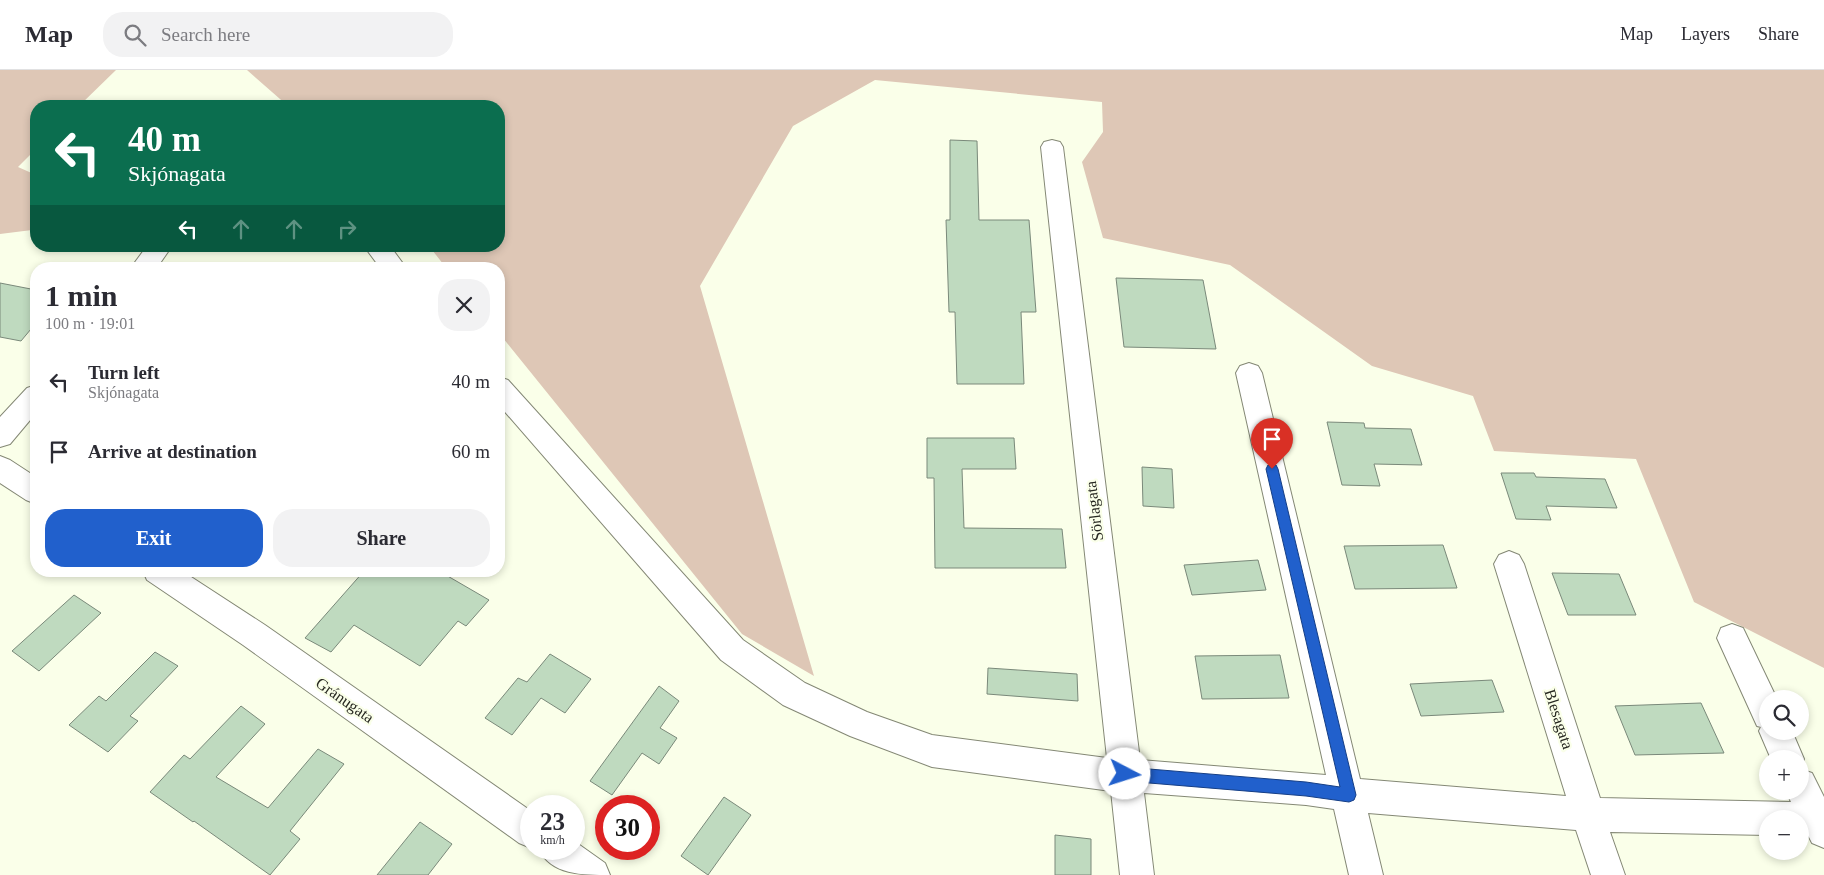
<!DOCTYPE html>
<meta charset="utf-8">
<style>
body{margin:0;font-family:Georgia,serif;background:#f2f2f3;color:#2b2b33;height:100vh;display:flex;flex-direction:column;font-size:19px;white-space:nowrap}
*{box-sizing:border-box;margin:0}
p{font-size:16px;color:#7c7c81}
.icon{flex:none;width:28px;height:28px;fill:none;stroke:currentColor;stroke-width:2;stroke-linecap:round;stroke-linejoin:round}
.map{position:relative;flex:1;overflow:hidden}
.sheet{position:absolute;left:30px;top:192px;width:475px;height:315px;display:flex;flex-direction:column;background:#fff;border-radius:20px;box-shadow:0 2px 8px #0003}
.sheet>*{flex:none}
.banner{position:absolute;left:30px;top:30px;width:475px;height:152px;border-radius:20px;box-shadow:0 2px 8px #0003;background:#0b6e4f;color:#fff;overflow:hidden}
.fabs{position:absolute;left:1759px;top:620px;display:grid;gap:10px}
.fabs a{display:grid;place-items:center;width:50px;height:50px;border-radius:50%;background:#fff;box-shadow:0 2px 8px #0003;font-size:25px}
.speed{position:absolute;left:520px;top:725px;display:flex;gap:10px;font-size:25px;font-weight:700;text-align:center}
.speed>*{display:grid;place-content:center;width:65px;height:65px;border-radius:50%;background:#fff;box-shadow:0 2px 8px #0003;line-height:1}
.speed small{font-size:12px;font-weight:400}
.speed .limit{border:8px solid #d22;background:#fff;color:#111}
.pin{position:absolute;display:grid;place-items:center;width:42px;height:42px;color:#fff;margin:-51px -21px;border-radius:50% 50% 50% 0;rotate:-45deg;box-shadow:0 0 5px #0007}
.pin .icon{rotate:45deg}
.me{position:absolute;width:55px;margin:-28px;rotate:95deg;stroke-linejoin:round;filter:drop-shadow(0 0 4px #0008)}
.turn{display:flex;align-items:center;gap:18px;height:105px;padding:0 15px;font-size:22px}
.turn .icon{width:65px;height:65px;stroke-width:2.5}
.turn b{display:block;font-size:35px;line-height:42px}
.lanes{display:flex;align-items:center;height:48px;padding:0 15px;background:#0003;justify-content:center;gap:25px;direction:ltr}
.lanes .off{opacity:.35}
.round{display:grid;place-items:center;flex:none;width:52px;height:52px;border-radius:20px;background:#f2f2f3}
.overview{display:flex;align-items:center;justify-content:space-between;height:85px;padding:0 15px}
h1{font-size:30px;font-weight:600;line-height:38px}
.action{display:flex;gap:10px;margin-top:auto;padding:10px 15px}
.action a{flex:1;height:58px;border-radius:20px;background:#2160cc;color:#fff;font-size:20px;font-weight:600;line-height:58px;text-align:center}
.action a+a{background:#f2f2f3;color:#2b2b33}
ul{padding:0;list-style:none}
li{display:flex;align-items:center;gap:15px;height:70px;padding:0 15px}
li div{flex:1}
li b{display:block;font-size:19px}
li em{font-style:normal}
header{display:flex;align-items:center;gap:30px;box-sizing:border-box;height:70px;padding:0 25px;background:#fff;border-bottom:1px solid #e1e1e2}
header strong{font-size:24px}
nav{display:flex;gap:28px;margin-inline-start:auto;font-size:18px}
.search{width:350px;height:45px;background:#f2f2f3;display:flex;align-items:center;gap:12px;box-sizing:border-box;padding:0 18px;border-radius:20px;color:#7c7c81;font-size:19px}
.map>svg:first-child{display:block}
.green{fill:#dec7b6}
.building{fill:#bfdabf;stroke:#7a897a}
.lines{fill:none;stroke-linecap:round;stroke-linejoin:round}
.street-casing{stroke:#848875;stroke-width:2}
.street{fill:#fff;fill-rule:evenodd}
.route{fill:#2160cc;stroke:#153e85}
.labels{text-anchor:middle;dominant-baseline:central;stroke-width:4.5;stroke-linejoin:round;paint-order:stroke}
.street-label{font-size:16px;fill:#282922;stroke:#faffe9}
</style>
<header>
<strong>Map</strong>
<div class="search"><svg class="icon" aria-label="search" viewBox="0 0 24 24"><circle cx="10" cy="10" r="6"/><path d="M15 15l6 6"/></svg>Search here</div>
<nav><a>Map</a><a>Layers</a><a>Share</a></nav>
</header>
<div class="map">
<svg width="1824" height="805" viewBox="0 0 1824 805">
<rect width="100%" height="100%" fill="#faffe9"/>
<path class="green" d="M0,0h116l-37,36h-43v43l-18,18 18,8v48l-4,7 -32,4z
M247,0h1577v598l-130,-66 -58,-143 -142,-8 -21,-55 -101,-30 -142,-101 -127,-27 -21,-76 21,-30 -1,-30 -227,-22 -82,46 -93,160 114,390 -72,-42 -243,-301v-64h-52l-18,-23h70v-140h-211z"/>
<path class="building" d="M950,70l27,1 2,79h50l7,92h-15l3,72h-67l-2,-72h-6l-3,-92h4z
M1116,208l87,2 13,69 -92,-2z
M0,213l36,7v33l-15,18 -21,-4z
M1327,352l37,1 1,5 46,1 11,36 -48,-1 6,22 -38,-1z
M927,368h87l2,31h-54l2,59 98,1 4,39h-131l-1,-90h-7z
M1142,397l30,2 2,39 -31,-2z
M1501,403h33l2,4 69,2 12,29 -71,-2 5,14 -35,-1z
M1443,475l14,43 -102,1 -11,-43z
M1258,490l8,30 -74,5 -8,-30z
M364,501h75l50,29 -23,26 -8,-5 -38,45 -66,-41 -23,27 -26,-14z
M1552,503l67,1 17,41h-68z
M74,525l27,18 -62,58 -27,-20z
M155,582l23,14 -48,50 8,5 -30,31 -39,-27 30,-29 7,5z
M550,584l41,25 -26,34 -24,-15 -29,37 -27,-17 33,-40 9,4z
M1280,585l9,43 -87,1 -7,-43z
M988,598l89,6 1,27 -91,-7z
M1492,610l12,32 -83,4 -11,-32z
M659,616l20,15 -19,27 17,10 -18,26 -17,-11 -30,42 -22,-14z
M1701,633l23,50 -89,2 -20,-49z
M241,636l24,18 -49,53 52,31 50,-59 26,15 -54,67 10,8 -30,36 -76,-54 -1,1 -43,-30 34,-37 6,4z
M724,727l27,18 -43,60 -27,-19z
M420,752l32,22 -24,31h-51z
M1055,765l36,4v36h-36z"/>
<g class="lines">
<defs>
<path id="street" d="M1052,70l8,2 3,5 77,613 186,15 -90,-402 4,-7 9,-3 9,3 4,7 98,406 206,17 -72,-232 5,-9 10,-4 10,4 5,9 76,234 191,4 -5,-11h14v-32h-29l-12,-28 2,-4 -4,-1 -40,-88 4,-10 11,-4 11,4 34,71h-9v32h24l12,28 -4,10 12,4 12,24v51l-12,-5 -6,-12 -6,3v-15h-32v16l-158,-3 15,43h-34l-15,-45 -208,-17 15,62h-34l-15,-66 -28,-4 -162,-12 10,82h-34l-9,-84 -179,-24 -82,-31 -67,-31 -62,-45 -222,-255v-28l9,3 235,260 62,43 62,29 65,23 175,23 -66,-611 3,-5z
M147,176h25l-16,23h-26z
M364,176h26l17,23h-26z
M36,315v28l-26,31 -10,3v-30l27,-29z
M0,386l10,4 26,17v27l-10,-4 -26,-17z
M143,501h39l83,54 266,186v37l-12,-5 -276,-198 -96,-65z
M574,771l31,22 5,12c-28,0 -59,0 -71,-26h35z"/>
</defs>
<use href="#street" class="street-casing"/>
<use href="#street" class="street"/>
</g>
<path class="route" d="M1272,394l4,1 2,4 78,326 -2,5 -5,2 -43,-6 -181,-15 -5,-2 -1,-5 1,-5 5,-2 181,15 34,5 -74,-318 2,-4z"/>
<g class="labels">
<g class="street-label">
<text transform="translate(1094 441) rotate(-97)">Sörlagata</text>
<text transform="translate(345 630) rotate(35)">Gránugata</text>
<text transform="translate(1559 649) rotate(72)">Blesagata</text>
</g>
</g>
</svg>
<div class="fabs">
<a><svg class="icon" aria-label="search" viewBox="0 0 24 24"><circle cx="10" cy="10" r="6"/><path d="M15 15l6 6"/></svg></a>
<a>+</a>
<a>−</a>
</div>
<div class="speed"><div>23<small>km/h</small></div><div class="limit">30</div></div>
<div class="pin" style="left:1272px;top:399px;background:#d93025"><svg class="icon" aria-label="arrive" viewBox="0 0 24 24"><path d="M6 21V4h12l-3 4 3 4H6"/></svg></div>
<svg class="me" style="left:1125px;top:704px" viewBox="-20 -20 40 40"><circle r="19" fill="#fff"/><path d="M0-13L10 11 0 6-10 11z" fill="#2160cc"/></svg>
<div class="banner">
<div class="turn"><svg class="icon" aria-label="left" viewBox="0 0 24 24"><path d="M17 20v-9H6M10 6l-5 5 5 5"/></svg><div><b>40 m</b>Skjónagata</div></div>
<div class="lanes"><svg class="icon" aria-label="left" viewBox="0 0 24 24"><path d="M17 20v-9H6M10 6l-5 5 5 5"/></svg><svg class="icon off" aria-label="ahead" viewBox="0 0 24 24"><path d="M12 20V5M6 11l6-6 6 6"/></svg><svg class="icon off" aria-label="ahead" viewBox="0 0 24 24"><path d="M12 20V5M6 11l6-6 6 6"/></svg><svg class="icon off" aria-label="right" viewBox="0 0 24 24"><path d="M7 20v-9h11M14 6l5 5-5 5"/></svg></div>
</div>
<section class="sheet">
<div class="overview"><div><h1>1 min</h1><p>100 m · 19:01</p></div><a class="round"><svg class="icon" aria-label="close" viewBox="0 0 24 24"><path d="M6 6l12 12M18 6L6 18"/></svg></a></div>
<ul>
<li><svg class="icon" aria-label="left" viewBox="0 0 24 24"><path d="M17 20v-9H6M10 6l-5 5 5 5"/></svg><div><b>Turn left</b><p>Skjónagata</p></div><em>40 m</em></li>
<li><svg class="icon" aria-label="arrive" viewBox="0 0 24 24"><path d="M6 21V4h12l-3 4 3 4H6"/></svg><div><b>Arrive at destination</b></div><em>60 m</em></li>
</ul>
<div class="action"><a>Exit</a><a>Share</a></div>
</section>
</div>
